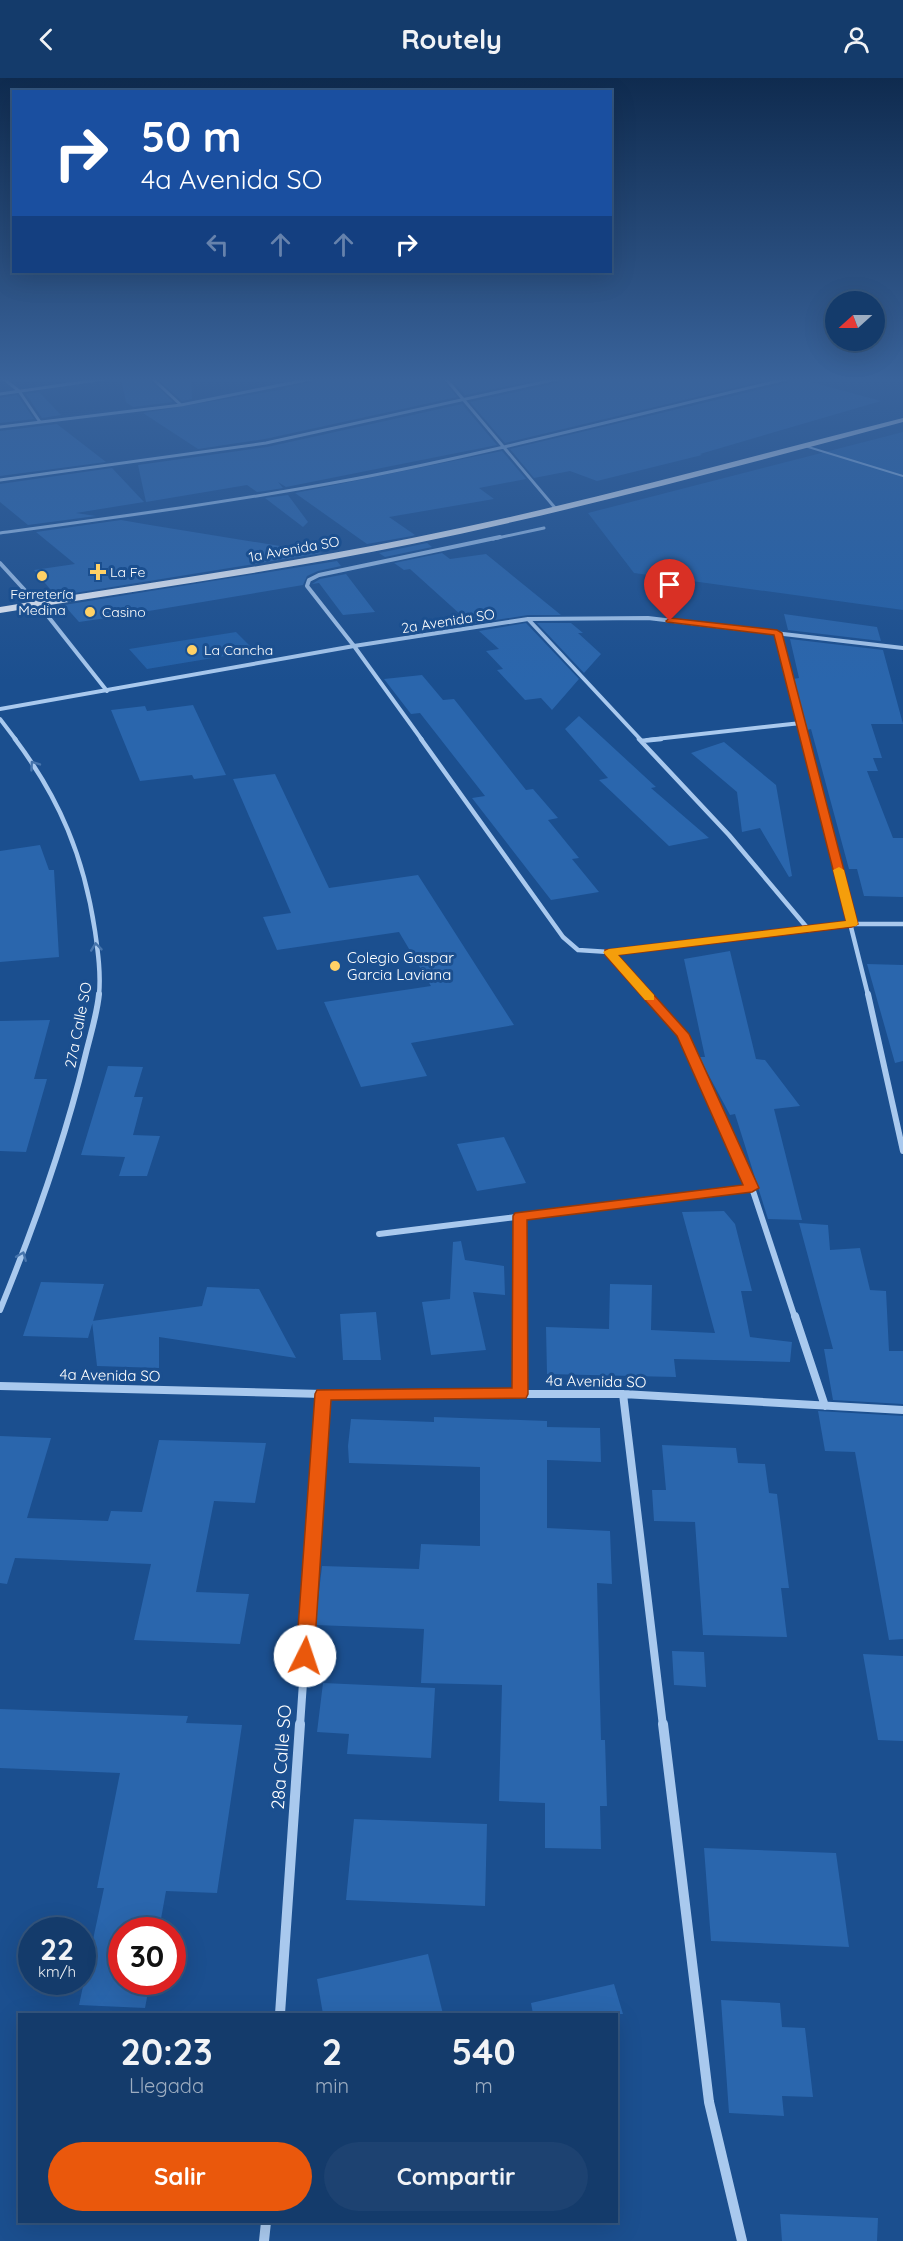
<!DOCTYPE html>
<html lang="es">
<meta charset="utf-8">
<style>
body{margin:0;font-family:Quicksand,sans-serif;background:#1d4271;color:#f1f3f6;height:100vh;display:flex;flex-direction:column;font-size:22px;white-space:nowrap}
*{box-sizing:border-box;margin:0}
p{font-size:20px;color:#9dadc1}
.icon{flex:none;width:33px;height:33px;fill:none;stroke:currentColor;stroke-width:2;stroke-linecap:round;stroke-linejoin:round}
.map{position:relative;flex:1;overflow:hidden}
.drawer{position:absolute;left:18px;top:1935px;width:600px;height:210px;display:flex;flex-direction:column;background:#143b6b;border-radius:0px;box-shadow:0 6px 24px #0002,0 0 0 2px #33557e}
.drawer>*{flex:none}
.hud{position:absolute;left:12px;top:12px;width:600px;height:183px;border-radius:0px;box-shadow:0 6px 24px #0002,0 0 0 2px #33557e;background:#1a4fa0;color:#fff;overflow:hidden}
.needle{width:39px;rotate:249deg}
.tools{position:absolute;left:825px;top:213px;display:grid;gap:12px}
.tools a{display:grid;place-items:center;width:60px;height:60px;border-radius:50%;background:#143b6b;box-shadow:0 6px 24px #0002,0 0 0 2px #33557e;font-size:30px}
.speed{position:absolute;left:18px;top:1839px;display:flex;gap:12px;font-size:30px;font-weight:700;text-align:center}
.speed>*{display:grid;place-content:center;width:78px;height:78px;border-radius:50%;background:#143b6b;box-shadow:0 6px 24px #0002,0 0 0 2px #33557e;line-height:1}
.speed small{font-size:15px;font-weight:400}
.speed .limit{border:9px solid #d22;background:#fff;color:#111}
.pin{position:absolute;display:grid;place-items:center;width:51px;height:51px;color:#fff;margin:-62px -26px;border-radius:50% 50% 50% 0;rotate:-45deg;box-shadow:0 0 6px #0007}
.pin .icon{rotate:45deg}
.me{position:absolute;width:66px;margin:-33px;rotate:4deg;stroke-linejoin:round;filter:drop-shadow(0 0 4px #0008)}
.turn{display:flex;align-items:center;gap:21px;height:126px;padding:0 30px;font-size:27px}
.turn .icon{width:78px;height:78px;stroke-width:2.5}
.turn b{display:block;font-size:42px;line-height:51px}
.lanes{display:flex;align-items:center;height:57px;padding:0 30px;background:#0003;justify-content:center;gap:30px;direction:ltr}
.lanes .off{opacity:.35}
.eta{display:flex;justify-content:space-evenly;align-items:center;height:102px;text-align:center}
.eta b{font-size:36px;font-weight:700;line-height:42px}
.button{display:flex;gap:12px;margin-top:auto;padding:12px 30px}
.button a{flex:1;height:69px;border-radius:36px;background:#ea580c;color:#fff;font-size:24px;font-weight:700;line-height:69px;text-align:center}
.button a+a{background:#1d4271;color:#f1f3f6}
header{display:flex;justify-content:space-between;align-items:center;height:78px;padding:0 30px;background:#143b6b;font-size:27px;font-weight:700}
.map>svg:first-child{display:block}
.green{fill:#2461a8}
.building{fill:#2a66ad}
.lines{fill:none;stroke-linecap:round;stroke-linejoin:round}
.service{stroke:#a9c9ee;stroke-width:2}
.minor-far5{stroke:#a9c9ee;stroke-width:3}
.minor-far4{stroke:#a9c9ee;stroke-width:4}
.minor-far3{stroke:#a9c9ee;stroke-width:4.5}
.minor-far2{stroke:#a9c9ee;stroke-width:6}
.minor-far1{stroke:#a9c9ee;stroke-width:8}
.minor{stroke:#a9c9ee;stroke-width:10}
.trunk{fill:#f8faff;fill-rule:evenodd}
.oneway{stroke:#4674ac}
.route{fill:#ea580c;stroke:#983908;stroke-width:1.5}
.slow{fill:#f59e0b}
.poi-dot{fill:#ffd166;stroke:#1b4f8f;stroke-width:2}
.labels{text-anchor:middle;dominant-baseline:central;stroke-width:6;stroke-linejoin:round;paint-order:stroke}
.far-street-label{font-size:14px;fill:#fff;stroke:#1b4f8f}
.far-poi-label{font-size:14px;fill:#fff;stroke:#1b4f8f;text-anchor:start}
.poi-label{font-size:15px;fill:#fff;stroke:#1b4f8f;text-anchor:start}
.street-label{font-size:15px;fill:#fff;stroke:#1b4f8f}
.near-street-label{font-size:18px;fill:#fff;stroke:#1b4f8f}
</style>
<header><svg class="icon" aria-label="back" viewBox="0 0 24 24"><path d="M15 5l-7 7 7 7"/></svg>Routely<svg class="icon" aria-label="person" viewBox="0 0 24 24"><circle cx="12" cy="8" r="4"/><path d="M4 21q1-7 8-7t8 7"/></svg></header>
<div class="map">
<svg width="903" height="2163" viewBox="0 0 903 2163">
<rect width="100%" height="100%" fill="#1b4f8f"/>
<path class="green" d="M903,354v178l-269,-37 -46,-60z
M236,554l19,19 -108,18 -18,-20z"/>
<path class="building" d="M121,301h28l24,23 -40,5 -7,-5z
M158,301h33l1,20 -10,2z
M315,301h127l15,18 -192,42 -67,10 -55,-36 143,-24 -2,-1 28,-6z
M451,301h90l-76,16z
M561,301h210l-266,64 -35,-41 88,-19z
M790,301h10l81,22 -181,53 2,1 -105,26 -27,-10 -36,7 -24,-29 277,-66z
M39,314l22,23 -19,3 -16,-24z
M17,317l17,24 -34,4v-25z
M462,326l35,41 -211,42 -8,-5 5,6 -18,3 -8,1 -10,-7 -101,17 -8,-37 129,-18z
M57,346l49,38 -106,14v-45z
M502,373l24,28 -47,9 15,11 -105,18 26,18 -3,1 -45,8 -72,-51z
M112,390l32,34 -68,11 20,3 -68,9 -28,-23v-18z
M288,417l20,27 -5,5 -38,-29z
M121,442l29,5 173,28 -267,43 -22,-26 41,-6 -39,-32z
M427,465l5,4 -47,10 -6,-4z
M442,475l8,6 36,-5 75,61h-33l-57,9 -61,-55 -6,1 -10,-7z
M337,483l4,5 -23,5 -11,5 -4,9 -190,32 -34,5 -15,-17z
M346,496l29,38 -32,3 -24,-32 -7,1 8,-5z
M784,536l93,13 4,14 -93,-11z
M526,545l53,56 -27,31 -11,-12 -16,2 -28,-30 6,-1 -17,-18 13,-2 -20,-18z
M537,545h34l12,10h-5l23,21 -17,19z
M790,561l93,11 20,74h-32l11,34h-9l5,13h-11l26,67h10v59l-39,-1 -7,-27h-8l-38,-140 -4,1 -14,-51 6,-1z
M422,597l21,25 11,-1 72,91 7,-1 25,29 -10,2 31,38 -7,1 27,33 -48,8 -79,-102 13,-2 -65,-83 -9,1 -27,-35z
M193,627l33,70 -32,4 -2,-4 -52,6 -29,-71 34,-4 2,5z
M579,638l77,71 -5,1 58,50 -40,8 -70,-66 9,-2 -43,-49z
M724,664l52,43 16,91 -3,1 -29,-49 -18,4 -5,-40 -46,-39z
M275,696l54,114 89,-13 96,150 -103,18 16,33 -66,11 -37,-85 107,-16 -32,-54 -122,18 -14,-33 28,-4 -58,-134z
M40,767l9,25h5l5,87 -59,5v-111z
M730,873l26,108 9,1 35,46 -26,3 28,111 -34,-1 -33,-105 -5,1 -31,-58h6l-21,-98z
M867,886l36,1v96l-8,2z
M50,942l-16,59h13l-21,73 -26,-1v-130z
M108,988l35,1 -9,30h9l-10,38 27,1 -13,40h-28l6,-19 -44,-2z
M504,1059l22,46 -49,8 -20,-47z
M724,1133l11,13 17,67h-11l9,46 42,5 -2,20 -116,-3 2,18 -129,-3 -1,-47 63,2 1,-45 42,1 -1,45 64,3 -33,-121z
M799,1145l29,2 2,25 30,-2 10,42 16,1 3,60h14v53l-70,-4 -9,-51h9z
M461,1163l4,19 39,6 1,29 -32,-3 13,58 -55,5 -9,-53 28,-3 3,-57z
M41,1204l63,2 -16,54 -65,-2z
M207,1209l52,2 37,69 -137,-21v31l-62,-2 -5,-45 110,-15z
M376,1234l5,48h-38l-3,-46z
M818,1333l85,5v223l-14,1 -34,-188 -30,-1z
M434,1339l113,4v6l53,1 1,34 -54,-2v68l63,3 2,53 -15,-1 4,157h4l2,66h-7l1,43 -56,-1v-45l-46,-2 3,-116 -81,-2 3,-54 -109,-4 7,-59 97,3 2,-25 59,2v-79l-131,-4 -1,-17 3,-27 83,3z
M0,1358l51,2 -24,80 81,3 3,-10 31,1 17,-72 107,3 -11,60 -41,-2 -18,91 53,2 -9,50 -106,-4 17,-76 -136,-6 -8,26 -7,-1z
M662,1367l74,3 2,15 27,1 4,29 8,1 12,94h-8l6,49 -84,-2 -8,-113 -41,-1 -2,-31h14z
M672,1573l32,1 2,35 -32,-2z
M863,1576l40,2v85l-25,-1z
M323,1605l112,5 -4,70 -84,-4 2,-20 -32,-2z
M0,1631l188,7 -2,7 56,2 -25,168 -51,-2 -7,39h-37v52h28l-5,26 -66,-3 25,-117h-7l23,-115 -120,-5z
M354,1741l133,5 -2,82 -139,-6z
M704,1770l132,5 13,94 -138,-6z
M428,1876l15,60h-120l-6,-35z
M614,1906l9,30h-90l-2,-11z
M721,1922l59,3 2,24 23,1 8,69 -31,-1 2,20 -55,-3z
M780,2136l98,4 -1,23h-95z"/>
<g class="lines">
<path class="service" d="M805,368l98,30"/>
<path class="minor-far5" d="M4,301l15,12 21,31
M153,301l28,26
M446,301l110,130
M0,316l104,-15
M0,349l181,-22 130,-26
M0,402l266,-37 291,-64
M0,455c118,-16 237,-32 354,-54 145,-28 288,-66 432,-100
M493,461l51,-11"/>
<path class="minor-far4" d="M0,485l43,47 64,81
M528,541l113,121
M777,554l28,108
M0,631l354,-63 174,-27 120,-1 255,30
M0,641l16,21
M422,662l-68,-94 -47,-60 2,-6 10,-5 181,-38
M647,662l154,-17"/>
<path class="minor-far3" d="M15,661c45,60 69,118 80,192 3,21 6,43 4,64
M421,661l142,198 15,13 31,2 243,-28h51
M639,661l90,96 80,95
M804,661l64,256
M641,663l20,-2
M609,874l39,43"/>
<path class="minor-far2" d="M647,916l36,40 69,154 43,130
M868,916l35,157
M520,1138v102
M379,1156l373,-46
M0,1232c34,-83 64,-166 85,-253 5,-21 12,-42 14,-63"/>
<path class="minor-far1" d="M520,1238v78
M795,1238l30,90
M0,1308l323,8h300l280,16
M623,1316l40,332
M300,1648l23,-332"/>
<path class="minor" d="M663,1646l46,378 33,139
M280,1936l20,-290
M264,2163l2,-19"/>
<path class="trunk" d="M903,340v4c-163,44 -326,88 -491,122 -136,28 -275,46 -412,69v-6c137,-23 275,-41 412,-69 165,-33 328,-79 491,-120z"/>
</g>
<defs><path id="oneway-chevron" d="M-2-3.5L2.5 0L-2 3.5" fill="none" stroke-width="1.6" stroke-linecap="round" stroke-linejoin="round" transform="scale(1.5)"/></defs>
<g class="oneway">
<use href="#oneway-chevron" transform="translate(34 687) rotate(-125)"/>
<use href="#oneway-chevron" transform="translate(96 869) rotate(-96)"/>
<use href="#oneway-chevron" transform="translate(22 1178) rotate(-68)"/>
</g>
<linearGradient id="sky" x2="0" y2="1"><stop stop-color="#0f2b4f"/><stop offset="0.5" stop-color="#39639b"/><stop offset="1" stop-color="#39639b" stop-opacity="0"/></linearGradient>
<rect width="903" height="603" fill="url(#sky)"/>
<path class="route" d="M670,540l107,12 5,3 76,291 -6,3 -234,28 71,79 70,154 -7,4 -225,28 1,174 -2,4 -195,2 -17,256 -3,6 -6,2 -7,-2 -2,-6 19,-262 2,-4 195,-2 1,-172 2,-3 228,-28 -66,-149 -72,-81v-5l241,-29 -72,-286 -107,-13 -1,-1z"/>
<path class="slow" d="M839,789l5,3 14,54 -2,2 -238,29 36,40v5h-9l-42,-48 6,-3 237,-28 -13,-51z"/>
<g class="poi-dot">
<path d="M95 485h6v6h6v6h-6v6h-6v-6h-6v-6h6z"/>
<circle cx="42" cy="498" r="6"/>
<circle cx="90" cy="534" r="6"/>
<circle cx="192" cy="572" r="6"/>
<circle cx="335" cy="888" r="6"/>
</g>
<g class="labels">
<g class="far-street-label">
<text transform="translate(294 471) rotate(-10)">1a Avenida SO</text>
<text transform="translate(448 543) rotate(-9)">2a Avenida SO</text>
</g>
<g class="far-poi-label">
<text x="110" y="494">La Fe</text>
<text x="42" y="516" text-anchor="middle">Ferretería<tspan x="42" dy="16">Medina</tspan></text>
<text x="102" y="534">Casino</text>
<text x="204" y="572">La Cancha</text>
</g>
<g class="poi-label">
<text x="347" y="879">Colegio Gaspar<tspan x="347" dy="17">Garcia Laviana</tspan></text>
</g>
<g class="street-label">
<text transform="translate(78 947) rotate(-79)">27a Calle SO</text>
<text transform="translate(110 1297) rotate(1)">4a Avenida SO</text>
<text transform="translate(596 1303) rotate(1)">4a Avenida SO</text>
</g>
<g class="near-street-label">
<text transform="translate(281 1679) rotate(-86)">28a Calle SO</text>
</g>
</g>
</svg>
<div class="tools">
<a><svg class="needle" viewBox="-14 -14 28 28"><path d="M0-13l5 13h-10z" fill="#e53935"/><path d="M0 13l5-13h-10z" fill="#9dadc1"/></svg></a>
</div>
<div class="speed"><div>22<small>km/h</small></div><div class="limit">30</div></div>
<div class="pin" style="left:670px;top:543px;background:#d93025"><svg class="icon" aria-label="arrive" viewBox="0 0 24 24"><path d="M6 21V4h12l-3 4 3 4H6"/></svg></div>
<svg class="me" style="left:305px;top:1578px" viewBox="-20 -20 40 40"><circle r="19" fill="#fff"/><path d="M0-13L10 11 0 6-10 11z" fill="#ea580c"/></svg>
<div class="hud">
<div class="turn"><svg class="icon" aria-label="right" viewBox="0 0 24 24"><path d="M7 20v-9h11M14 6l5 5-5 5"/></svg><div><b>50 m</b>4a Avenida SO</div></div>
<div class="lanes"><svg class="icon off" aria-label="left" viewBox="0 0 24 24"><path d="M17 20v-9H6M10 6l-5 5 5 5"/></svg><svg class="icon off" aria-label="ahead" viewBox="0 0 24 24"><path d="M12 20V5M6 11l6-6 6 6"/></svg><svg class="icon off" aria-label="ahead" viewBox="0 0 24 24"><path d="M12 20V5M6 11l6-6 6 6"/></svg><svg class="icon" aria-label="right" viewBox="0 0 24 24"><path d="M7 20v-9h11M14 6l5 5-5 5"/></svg></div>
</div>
<section class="drawer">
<div class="eta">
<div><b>20:23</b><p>Llegada</p></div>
<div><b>2</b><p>min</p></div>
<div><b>540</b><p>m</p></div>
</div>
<div class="button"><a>Salir</a><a>Compartir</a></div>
</section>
</div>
